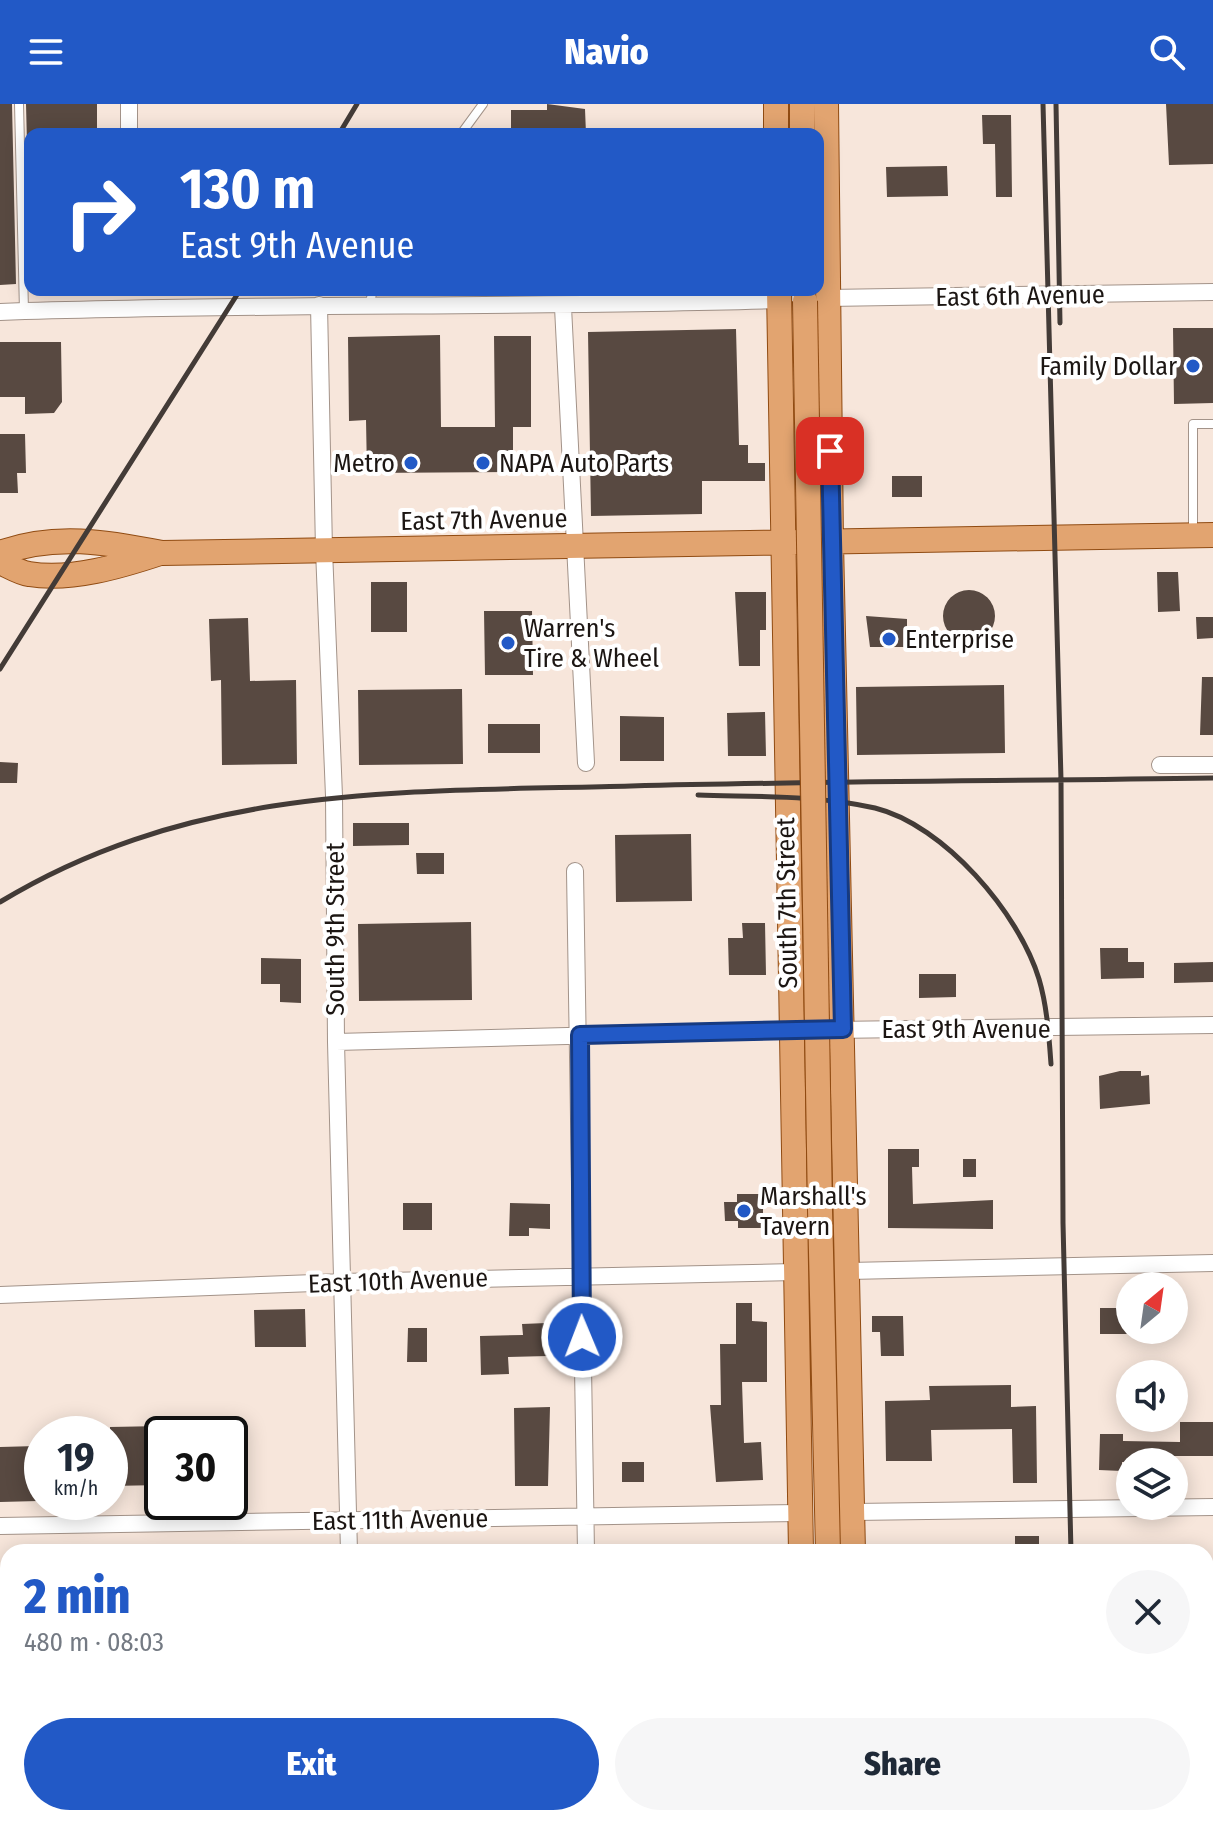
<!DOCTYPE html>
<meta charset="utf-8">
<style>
body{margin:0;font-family:"Fira Sans Condensed",sans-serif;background:#f6f6f7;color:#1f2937;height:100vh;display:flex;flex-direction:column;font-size:30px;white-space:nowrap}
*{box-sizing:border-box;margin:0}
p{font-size:26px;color:#747a83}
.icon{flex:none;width:44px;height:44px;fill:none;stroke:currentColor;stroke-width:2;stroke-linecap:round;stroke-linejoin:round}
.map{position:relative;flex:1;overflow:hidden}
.details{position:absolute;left:0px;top:1440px;width:1214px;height:282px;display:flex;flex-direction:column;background:#fff;border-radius:24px 24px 0 0;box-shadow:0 4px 20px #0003}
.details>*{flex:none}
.hud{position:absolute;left:24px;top:24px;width:800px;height:168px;border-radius:16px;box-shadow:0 4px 20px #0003;background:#2259c6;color:#fff;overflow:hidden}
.needle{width:52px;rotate:29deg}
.fabs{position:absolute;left:1116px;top:1168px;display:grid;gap:16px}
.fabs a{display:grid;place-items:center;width:72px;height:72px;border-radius:50%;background:#fff;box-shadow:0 4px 20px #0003;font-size:40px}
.speed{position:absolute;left:24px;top:1312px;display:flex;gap:16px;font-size:40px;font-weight:700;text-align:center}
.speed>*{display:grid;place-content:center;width:104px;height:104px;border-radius:50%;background:#fff;box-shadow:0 4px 20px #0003;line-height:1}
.speed small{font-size:20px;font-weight:400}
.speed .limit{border:4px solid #111;border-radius:12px;background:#fff;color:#111}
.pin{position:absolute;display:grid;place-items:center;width:68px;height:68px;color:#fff;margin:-34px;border-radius:16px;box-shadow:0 4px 12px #0006}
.me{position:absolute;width:88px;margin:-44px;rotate:359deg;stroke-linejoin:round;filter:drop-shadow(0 0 6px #0008)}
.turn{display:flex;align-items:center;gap:28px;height:168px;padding:0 24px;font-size:36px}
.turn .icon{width:104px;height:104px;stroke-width:2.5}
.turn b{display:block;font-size:56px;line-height:68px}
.round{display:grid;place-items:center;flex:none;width:84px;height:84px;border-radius:42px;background:#f6f6f7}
.summary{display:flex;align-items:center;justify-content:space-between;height:136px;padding:0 24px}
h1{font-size:48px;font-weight:800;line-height:60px;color:#2259c6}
.button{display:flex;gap:16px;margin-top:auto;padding:16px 24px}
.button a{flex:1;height:92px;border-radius:48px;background:#2259c6;color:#fff;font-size:32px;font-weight:800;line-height:92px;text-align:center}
.button a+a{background:#f6f6f7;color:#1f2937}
header{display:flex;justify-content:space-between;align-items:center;height:104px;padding:0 24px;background:#2259c6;color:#fff;font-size:36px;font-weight:800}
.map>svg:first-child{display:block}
.building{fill:#584941}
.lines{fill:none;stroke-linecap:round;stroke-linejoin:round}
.service-casing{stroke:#a39389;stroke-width:10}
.minor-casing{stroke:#a39389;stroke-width:18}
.primary-casing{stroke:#904b12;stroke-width:26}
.service{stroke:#fff;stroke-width:8}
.minor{stroke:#fff;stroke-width:16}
.primary{stroke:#e2a470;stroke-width:24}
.rail{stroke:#433b37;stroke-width:5}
.primary-bridge-casing{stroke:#904b12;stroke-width:26;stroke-linecap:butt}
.primary-bridge{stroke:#e2a470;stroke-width:24}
.route-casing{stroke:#163a81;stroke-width:20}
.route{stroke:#2259c6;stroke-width:14}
.poi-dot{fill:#2259c6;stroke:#fff;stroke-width:3}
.labels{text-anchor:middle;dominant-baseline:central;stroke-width:8;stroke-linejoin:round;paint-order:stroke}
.street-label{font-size:26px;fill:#1c1613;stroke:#fff}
.poi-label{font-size:26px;fill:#1c1613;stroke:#fff;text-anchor:start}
</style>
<header><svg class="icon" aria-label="menu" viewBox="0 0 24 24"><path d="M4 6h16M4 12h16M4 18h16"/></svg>Navio<svg class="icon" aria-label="search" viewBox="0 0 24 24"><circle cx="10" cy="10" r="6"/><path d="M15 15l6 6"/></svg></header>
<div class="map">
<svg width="1213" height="1721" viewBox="0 0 1213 1721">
<rect width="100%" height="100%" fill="#f7e6db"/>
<path class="building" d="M0,0h12l4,180 -16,1z
M26,0h71v30h-67v10h-3z
M547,0l38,5 1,25h-75v-24h36z
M1166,0h47v60l-44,1z
M982,11h29l1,82h-16l-1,-53h-12z
M947,62l1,30 -61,1 -1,-30z
M1173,224h40v75l-39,1z
M736,225l3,116h9v18h17v18h-63v33l-111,2 -3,-184z
M440,231l1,92h54l-1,-91h37v91h-18v45l-146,1 -1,-53 -17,1 -1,-84z
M0,238h61l1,60 -8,11 -29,1v-17h-25z
M0,330h25l1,39h-9l1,20h-18z
M892,372h30v21h-30z
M1157,468h21l2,39 -22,1z
M371,478h36v50h-36z
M943 512a26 26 0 1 1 52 0a26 26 0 1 1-52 0Z
M735,488h31v38h-6v36h-21z
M484,507h48l1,64h-48z
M866,512l41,3v28h-37z
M1196,513h17v21l-16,1z
M248,514l2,63 46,-1 1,84 -75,1 -1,-85 -10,1 -2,-62z
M1202,573h11v58h-13z
M1004,581l1,68 -148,2 -1,-68z
M462,585l1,75 -104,1 -1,-75z
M765,608l1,44h-38l-1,-43z
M620,612l44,1v44h-44z
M488,620h52v29h-52z
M0,658l18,1 -1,20h-17z
M353,719h56v22l-56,1z
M691,730l1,67 -76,1 -1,-67z
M416,749h28v21h-27z
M471,818l1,78 -113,1 -1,-77z
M742,819h23l1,52h-37l-1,-37h15z
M1100,844h28v14h16v16l-43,1z
M261,854l40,1v44l-21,-1v-18h-19z
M1213,858v20l-39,1v-20z
M919,870h37v23l-37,1z
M1120,967h21v5l8,-1 1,29 -50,5 -1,-33z
M888,1045h31v18h-7l1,37 80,-4v29l-105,-1z
M963,1055h13v18h-13z
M737,1090h26v34h-25v-7h-13l-1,-19h13z
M403,1099h29v27h-29z
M510,1099l40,1v25l-21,-1v8h-20z
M736,1199h16v18l15,1v60h-25l2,61 17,-1 2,38 -47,2 -6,-77h11l-1,-61h16z
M1100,1204h30v26h-30z
M305,1205l1,38h-51l-1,-37z
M872,1212h31l1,40h-23l-1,-24h-8z
M547,1219l1,33 -40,1 1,17 -28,1 -1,-39 43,-1 -1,-11z
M408,1224h19v34h-20z
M1011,1281v22l25,-1 1,77h-24l-1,-54 -81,1 1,31h-46l-1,-60 45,-1 -1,-14z
M550,1303l-2,79h-33l-1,-78z
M1180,1318h33v34h-56v6h-35v9l-23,-1 1,-36h23v7l57,1z
M162,1322v59l-52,1v-59z
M37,1342l1,55 -38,1v-55z
M622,1358h22v20h-22z
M1015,1432h24v16h-24z"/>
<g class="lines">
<defs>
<path id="service" d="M19,0l5,207
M461,30l22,-30
M369,202l4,-16
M1193,430v-110h20"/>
<path id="minor" d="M129,0v30
M828,194l385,-6
M319,201l5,245 10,246 2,246 13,510
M563,203l23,456
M0,208c260,-9 519,-4 779,-12
M1160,661h53
M575,767l11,681
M833,926l380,-5
M336,938l466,-12
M849,1167l364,-8
M0,1191l341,-13 454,-10
M854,1408l359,-5
M0,1422l799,-13
M1206,1647l7,-1
M0,1676l8,-1
M352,1714v7
M594,1714v7"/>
<path id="primary" d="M776,0v30
M802,0v30
M826,0l5,438 22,1010
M779,186l22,1262
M0,449c54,-20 107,-11 162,0l1051,-18
M0,458c9,4 20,11 29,12 42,7 92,-8 131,-21
M820,1105l8,343
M834,1714v7"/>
</defs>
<use href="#service" class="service-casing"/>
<use href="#minor" class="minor-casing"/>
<use href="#primary" class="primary-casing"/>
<use href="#service" class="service"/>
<use href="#minor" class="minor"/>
<use href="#primary" class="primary"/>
<path class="rail" d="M1043,0l18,676 2,443 8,329
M1056,0l4,219
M339,30l18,-30
M0,565l240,-379
M698,691c58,2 120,0 177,13 69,17 144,105 164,171 8,27 10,57 12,85
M0,798c198,-120 410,-110 631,-116 194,-5 388,-5 582,-8
M1079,1714v7"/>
<defs>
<path id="primary-bridge" d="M805,197l15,908"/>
</defs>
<use href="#primary-bridge" class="primary-bridge-casing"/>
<use href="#primary-bridge" class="primary-bridge"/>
</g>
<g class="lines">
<defs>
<path id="route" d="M582,1233l-2,-302 263,-6 -13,-578"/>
</defs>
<use href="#route" class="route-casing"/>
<use href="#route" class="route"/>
</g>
<g class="poi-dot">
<circle cx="1193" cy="262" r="8"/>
<circle cx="411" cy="359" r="8"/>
<circle cx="483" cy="359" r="8"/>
<circle cx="889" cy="535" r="8"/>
<circle cx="508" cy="539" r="8"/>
<circle cx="744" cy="1107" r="8"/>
</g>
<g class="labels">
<g class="street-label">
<text transform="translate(1020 192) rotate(-1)">East 6th Avenue</text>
<text transform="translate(484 416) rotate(-1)">East 7th Avenue</text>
<text transform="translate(787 799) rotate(-91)">South 7th Street</text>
<text transform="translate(335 825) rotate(-90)">South 9th Street</text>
<text x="966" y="925">East 9th Avenue</text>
<text transform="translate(398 1177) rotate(-2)">East 10th Avenue</text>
<text transform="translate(400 1416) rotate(-1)">East 11th Avenue</text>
</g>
<g class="poi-label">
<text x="1177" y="262" text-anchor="end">Family Dollar</text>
<text x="395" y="359" text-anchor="end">Metro</text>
<text x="499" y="359">NAPA Auto Parts</text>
<text x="524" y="524">Warren's<tspan x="524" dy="30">Tire &amp; Wheel</tspan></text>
<text x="905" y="535">Enterprise</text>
<text x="760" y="1092">Marshall's<tspan x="760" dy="30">Tavern</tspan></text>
</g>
</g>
</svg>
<div class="fabs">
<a><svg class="needle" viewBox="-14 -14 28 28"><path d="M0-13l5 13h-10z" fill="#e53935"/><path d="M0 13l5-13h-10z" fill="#747a83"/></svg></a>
<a><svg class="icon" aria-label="sound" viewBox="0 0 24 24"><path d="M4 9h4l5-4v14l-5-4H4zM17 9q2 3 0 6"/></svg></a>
<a><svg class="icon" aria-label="layers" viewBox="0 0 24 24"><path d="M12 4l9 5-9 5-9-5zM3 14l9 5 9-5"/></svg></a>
</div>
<div class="speed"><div>19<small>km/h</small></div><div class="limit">30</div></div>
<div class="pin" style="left:830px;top:347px;background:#d93025"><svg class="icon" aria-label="arrive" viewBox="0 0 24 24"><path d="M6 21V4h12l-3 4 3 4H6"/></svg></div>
<svg class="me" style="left:582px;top:1233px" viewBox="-20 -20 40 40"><circle r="17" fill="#2259c6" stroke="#fff" stroke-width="3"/><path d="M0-11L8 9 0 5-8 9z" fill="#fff"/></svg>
<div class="hud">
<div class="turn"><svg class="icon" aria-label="right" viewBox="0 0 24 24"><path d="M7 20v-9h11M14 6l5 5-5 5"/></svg><div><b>130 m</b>East 9th Avenue</div></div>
</div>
<section class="details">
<div class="summary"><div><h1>2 min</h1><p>480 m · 08:03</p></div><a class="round"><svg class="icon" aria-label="close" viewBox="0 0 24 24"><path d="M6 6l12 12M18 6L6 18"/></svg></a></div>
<div class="button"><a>Exit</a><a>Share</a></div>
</section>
</div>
